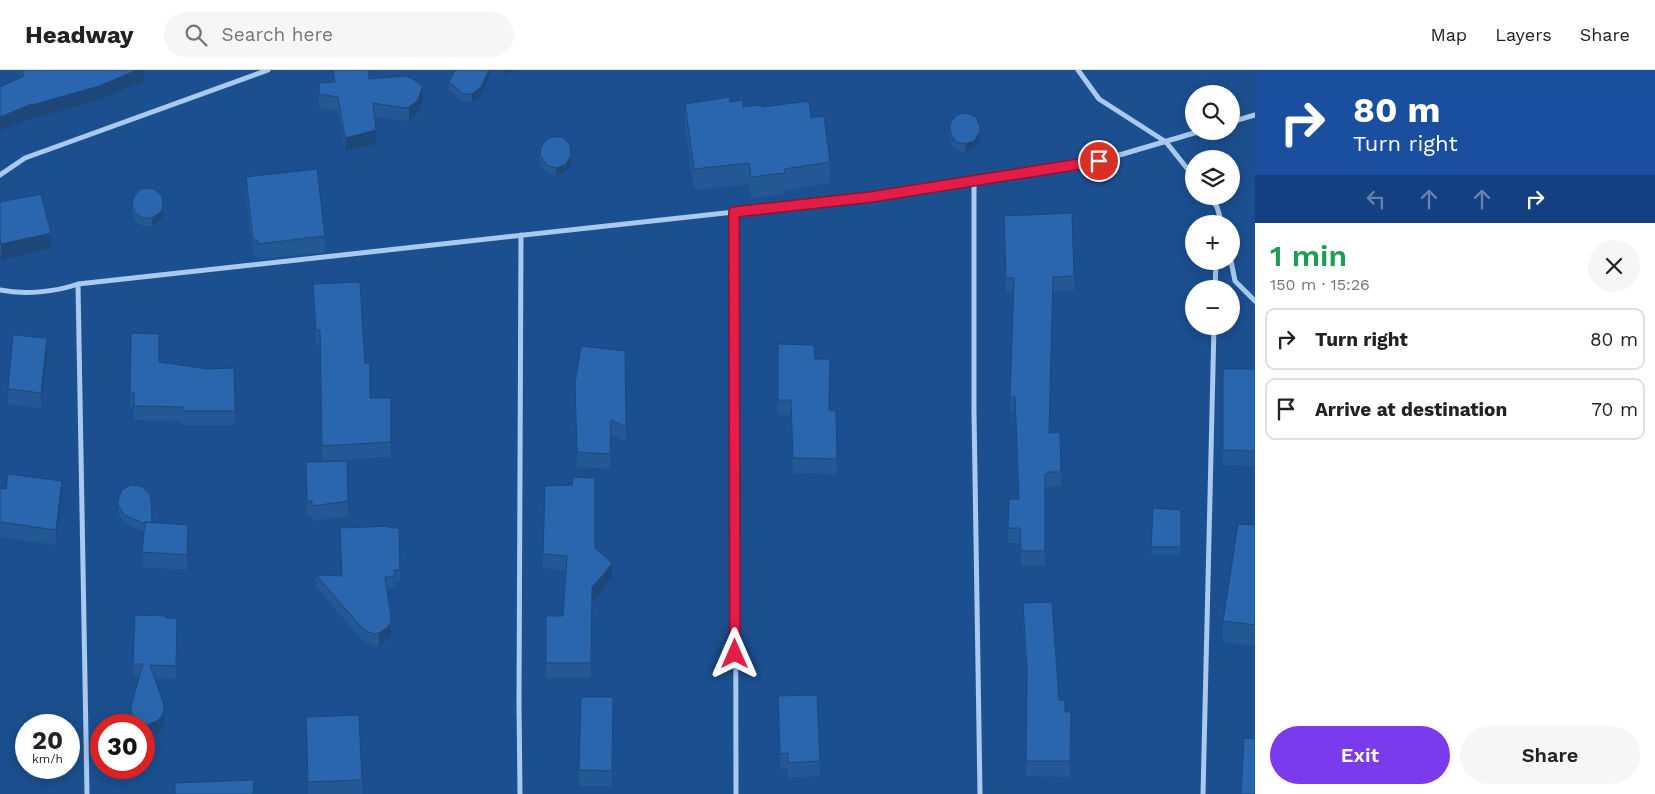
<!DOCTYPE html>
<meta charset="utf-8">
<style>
body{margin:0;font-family:"Work Sans",sans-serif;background:#f6f6f6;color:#222;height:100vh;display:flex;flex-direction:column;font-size:19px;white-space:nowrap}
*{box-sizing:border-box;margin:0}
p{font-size:16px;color:#767676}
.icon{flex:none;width:28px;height:28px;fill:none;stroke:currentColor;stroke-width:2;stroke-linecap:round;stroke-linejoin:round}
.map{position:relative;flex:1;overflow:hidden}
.sheet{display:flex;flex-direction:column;background:#fff;width:400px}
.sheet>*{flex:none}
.top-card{background:#1a4fa0;color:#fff;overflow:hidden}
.tools{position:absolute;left:1185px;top:15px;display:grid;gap:10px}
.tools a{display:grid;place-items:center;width:55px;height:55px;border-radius:50%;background:#fff;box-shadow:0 2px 12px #0003;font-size:25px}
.speed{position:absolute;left:15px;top:644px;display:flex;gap:10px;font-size:25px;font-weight:700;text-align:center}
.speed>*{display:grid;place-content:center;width:65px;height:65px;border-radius:50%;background:#fff;box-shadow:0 2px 12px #0003;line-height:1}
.speed small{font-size:12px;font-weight:400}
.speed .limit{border:8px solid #d22;background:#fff;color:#111}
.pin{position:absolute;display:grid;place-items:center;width:42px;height:42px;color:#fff;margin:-21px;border:2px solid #fff;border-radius:50%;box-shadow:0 1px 5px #0007}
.me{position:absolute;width:55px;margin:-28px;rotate:0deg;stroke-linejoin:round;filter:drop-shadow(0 0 4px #0008)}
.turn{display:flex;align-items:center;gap:18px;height:105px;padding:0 15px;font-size:22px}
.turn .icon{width:65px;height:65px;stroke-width:2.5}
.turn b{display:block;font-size:35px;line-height:42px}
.lanes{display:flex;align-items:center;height:48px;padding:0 15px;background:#0003;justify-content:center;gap:25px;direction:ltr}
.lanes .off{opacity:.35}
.round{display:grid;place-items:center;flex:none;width:52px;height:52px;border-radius:26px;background:#f6f6f6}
.headline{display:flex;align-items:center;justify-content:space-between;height:85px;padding:0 15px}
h1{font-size:30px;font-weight:600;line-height:38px;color:#1e9e55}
.primary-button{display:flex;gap:10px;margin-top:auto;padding:10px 15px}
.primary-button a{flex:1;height:58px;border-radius:30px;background:#7c3aed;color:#fff;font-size:20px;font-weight:600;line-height:58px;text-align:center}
.primary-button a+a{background:#f6f6f6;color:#222}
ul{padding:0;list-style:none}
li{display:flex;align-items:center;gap:15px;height:62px;margin:0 10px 8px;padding:0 5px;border:2px solid #e0e0e0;border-radius:10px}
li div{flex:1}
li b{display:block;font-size:19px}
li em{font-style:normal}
header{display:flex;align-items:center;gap:30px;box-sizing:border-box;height:70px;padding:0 25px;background:#fff;border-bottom:1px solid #e0e0e0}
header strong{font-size:24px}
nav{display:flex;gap:28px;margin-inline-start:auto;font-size:18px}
.search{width:350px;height:45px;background:#f6f6f6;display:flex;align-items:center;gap:12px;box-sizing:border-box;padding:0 18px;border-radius:28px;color:#767676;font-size:19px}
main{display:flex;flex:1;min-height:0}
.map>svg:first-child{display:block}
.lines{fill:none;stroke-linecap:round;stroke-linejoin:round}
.street{stroke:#a9c9ee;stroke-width:5}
.wall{fill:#245895}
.shaded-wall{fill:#1d4779}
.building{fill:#2a66ad;stroke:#1d4779}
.route-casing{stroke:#92132f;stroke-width:12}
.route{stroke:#e11d48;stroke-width:9}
</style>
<header>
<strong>Headway</strong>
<div class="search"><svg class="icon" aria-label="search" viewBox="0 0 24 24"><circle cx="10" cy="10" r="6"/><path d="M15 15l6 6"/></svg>Search here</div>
<nav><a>Map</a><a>Layers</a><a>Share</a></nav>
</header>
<main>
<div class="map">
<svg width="1255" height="724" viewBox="0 0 1255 724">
<rect width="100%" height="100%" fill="#1b4f8f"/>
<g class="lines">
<path class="street" d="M1078,0l21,29 67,43 28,35
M1231,52l24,-7
M0,105l25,-17 243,-88
M974,111v230l6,383
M1209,126l8,11 5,17
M735,142l1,582
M1231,191l4,20 20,20
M78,214l9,510
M1215,219l1,-28
M0,220c24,5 56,2 78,-6l793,-87 228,-36 102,-30
M520,724l-1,-91 2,-468
M1203,724l11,-468"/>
</g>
<path class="wall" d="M21,0h123v11l-45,19 -67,19 -11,-41z
M333,0h35l1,9 54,21 -6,14 -8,6 -5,1 -30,-5 2,28 -31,7 -7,-40 -19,-3v-25l14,-1z
M455,0h37l-11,25 -9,7h-9l-14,-12v-8z
M730,32l13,5h19l49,11 19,44v21l-45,7v4l-34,4 -2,-14 -55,6 -9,-65v-21z
M950,54l30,16 -6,9 -9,3 -9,-2 -3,-4 -3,-9z
M540,85l31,9 -6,9 -9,3 -9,-3 -3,-3 -4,-7z
M246,107l79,59v16l-67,7 -1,-4h-4l-7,-63z
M0,132l51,46 -50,12 -1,-7z
M132,134l31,11 -2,5 -9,6h-9l-8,-5 -3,-9z
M1004,146l70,60v15h-21l-4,142 12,39v14l-13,1v2h-3v77h-24l-1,-23h-12v-15l10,-29 -3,-87h-5l4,-119h-8z
M313,214l52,79 5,35h21v59l-69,4 -2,-116h-4l-3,-45z
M131,263l28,29 76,49v14h-53v-4l-48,-1v-13h-4z
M778,274l37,15 14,51 7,1 1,63 -44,-1 -2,-58h-13z
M625,281l1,91 -15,-7 -1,34 -33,-2 -2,-83z
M47,283l-6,55 -33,-4v-15z
M1223,299h32v97l-32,-1z
M347,391l1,55 -36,5v-5h-5l-1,-54z
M0,418l62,8 -6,49 -56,-8z
M118,430l34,23 36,17 -1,30 -45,-3v-15l2,-20 -20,-9 -6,-10z
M1181,440v45h-30v-8z
M1255,455v121l-32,-4v-21z
M340,458h50l10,42v12h-5v6l-8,1 4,40v5l-3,5 -9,7h-5l-10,-4 -48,-55v-12l26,1z
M595,478l17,30 -8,11 -12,13 -1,76h-45v-62h17l3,-45 -23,-3v-14z
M1023,533l36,97 6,12h6l-1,65 -44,-1 1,-92 -4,-65z
M166,548l11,1 -1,60 -21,-1 9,45 -2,6 -4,5 -10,4 -4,-1v-12h-13v-19l8,-29h-6v-13z
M778,626l42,65v15l-32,2v-9h-8z
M613,627l-1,89h-33v-16z
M306,647l56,63v14h-54z"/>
<path class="shaded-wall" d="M137,0h7v11l-45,19 -67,19v-14z
M489,0h3l-11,25 -9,7v-8z
M503,0h13l-13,5z
M423,16v14l-6,14 -8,6v-13z
M32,34v14l-32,13v-14z
M980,57v13l-6,9 -9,3v-8z
M376,60v14l-31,7v-13z
M571,86v8l-6,9 -9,3v-8z
M163,137v8l-2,5 -9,6v-8z
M51,163v15l-50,12v-16z
M47,268v15l-6,55v-15z
M62,411v15l-6,49v-15z
M188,455v15l-1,30v-15z
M612,493v15l-8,11 -12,13 -1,76 1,-91z
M391,547v17l-3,5 -9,7v-13z
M164,640v13l-2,6 -4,5 -10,4v-13z"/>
<path class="building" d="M22,0h115l-38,16 -67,19v-1l-32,13v-30l24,-11z
M333,0h35l1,9 36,-3 6,2 12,8 -6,15 -8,6 -5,1 -31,-5 3,27 -31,8 -7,-41 -19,-3v-11l16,-1z
M455,0h34l-8,17 -9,7h-9l-14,-12z
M729,27l1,5 13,-2v7l19,-2v2l47,-6 2,17 13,-2 6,46 -46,7 1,4 -34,4 -2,-14 -55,6 -9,-65z
M966,43l10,4 4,10v5l-6,9 -9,3 -9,-2 -3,-4 -3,-9v-5l6,-9z
M552,67h11l7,8 1,11 -6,9 -9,3 -9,-3 -7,-10 1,-8 6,-8z
M317,99l8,67 -67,8 -1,-4h-4l-7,-63z
M144,118l10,1 8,7 1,11 -2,5 -9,6h-9l-8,-5 -3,-9 1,-5 6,-9z
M41,124l10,39 -50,11 -1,-6v-36z
M1072,143l2,63 -21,1 -4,156 11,-1 1,40h-13v2h-3v77h-24l-1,-23h-12l1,-29h10l-4,-102h-5l4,-119h-8l-2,-62z
M360,212l5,81h5v35h21v44l-69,4 -2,-116h-4l-3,-46z
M131,263l28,1v28l49,7 26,-1 1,43h-53l1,-4 -49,-1v-13h-4z
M13,265l34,3 -6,55 -33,-4z
M778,274l36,1 1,14h15l-1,51 7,1 1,48 -44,-1 -2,-58h-13z
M581,276l44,5 1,76 -15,-7 -1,34 -33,-2 -2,-68z
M1223,299h32v82l-32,-1z
M347,391l1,40 -36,5v-5h-5l-1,-39z
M8,404l54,7 -6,49 -56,-8v-34l6,1z
M573,407l22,1v70l17,15 -8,11 -12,13 -1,76h-45v-47h17l4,-60 -24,-2 2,-68 27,-1z
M131,415l10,1 8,7 2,5 1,25 -7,-1v2l-21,-9 -6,-10v-5l4,-10z
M1153,438l28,2v37h-30z
M145,452l43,3 -1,30 -45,-3z
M1238,454l17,1v100l-32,-4z
M390,456v2h9l1,42h-6l1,6 -10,1 6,40v5l-3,5 -9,6 -5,1 -10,-4 -48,-55 26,1 -2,-48z
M1052,532l7,98h6v12h6l-1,49h-44l1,-90 -4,-68z
M135,545l31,1v2l11,1 -1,47 -26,-1 14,40v5l-2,6 -4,4 -10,5 -11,-4 -6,-9v-6l12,-42h-10z
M817,625l3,66 -32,2v-10l-8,1 -2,-58z
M581,627h32l-1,74 -33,-1z
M359,645l3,65 -54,2 -2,-65z
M1244,668l11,1v55h-14z
M254,710l-1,14h-78v-11z"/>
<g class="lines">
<defs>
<path id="route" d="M735,584l-1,-442 137,-15 228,-36"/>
</defs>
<use href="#route" class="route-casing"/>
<use href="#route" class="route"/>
</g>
</svg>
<div class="tools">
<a><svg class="icon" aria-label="search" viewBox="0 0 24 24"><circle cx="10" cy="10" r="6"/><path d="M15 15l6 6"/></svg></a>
<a><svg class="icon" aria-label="layers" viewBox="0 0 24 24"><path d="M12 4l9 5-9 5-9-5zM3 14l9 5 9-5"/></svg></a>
<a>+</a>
<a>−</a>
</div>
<div class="speed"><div>20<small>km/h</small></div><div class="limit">30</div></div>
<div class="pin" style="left:1099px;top:91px;background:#d93025"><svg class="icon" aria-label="arrive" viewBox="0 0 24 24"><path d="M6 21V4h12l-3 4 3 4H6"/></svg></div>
<svg class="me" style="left:735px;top:584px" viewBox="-20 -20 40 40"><path d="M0-17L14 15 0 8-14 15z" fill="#e11d48" stroke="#fff" stroke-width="4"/></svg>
</div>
<section class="sheet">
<div class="top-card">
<div class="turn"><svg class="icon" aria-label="right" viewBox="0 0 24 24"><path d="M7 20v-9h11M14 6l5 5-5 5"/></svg><div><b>80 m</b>Turn right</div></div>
<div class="lanes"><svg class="icon off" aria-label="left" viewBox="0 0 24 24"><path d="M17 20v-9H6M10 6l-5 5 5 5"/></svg><svg class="icon off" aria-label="ahead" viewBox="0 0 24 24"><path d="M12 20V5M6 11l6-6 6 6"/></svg><svg class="icon off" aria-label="ahead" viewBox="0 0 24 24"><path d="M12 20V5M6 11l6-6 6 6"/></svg><svg class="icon" aria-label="right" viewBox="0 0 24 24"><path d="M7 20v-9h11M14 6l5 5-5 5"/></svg></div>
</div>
<div class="headline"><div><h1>1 min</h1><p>150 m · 15:26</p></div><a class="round"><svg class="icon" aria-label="close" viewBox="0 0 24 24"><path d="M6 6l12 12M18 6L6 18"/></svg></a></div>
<ul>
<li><svg class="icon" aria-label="right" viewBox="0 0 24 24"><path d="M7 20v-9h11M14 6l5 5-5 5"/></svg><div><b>Turn right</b></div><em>80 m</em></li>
<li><svg class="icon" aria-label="arrive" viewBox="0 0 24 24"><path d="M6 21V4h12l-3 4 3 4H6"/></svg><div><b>Arrive at destination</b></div><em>70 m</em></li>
</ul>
<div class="primary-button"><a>Exit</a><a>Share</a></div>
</section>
</main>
